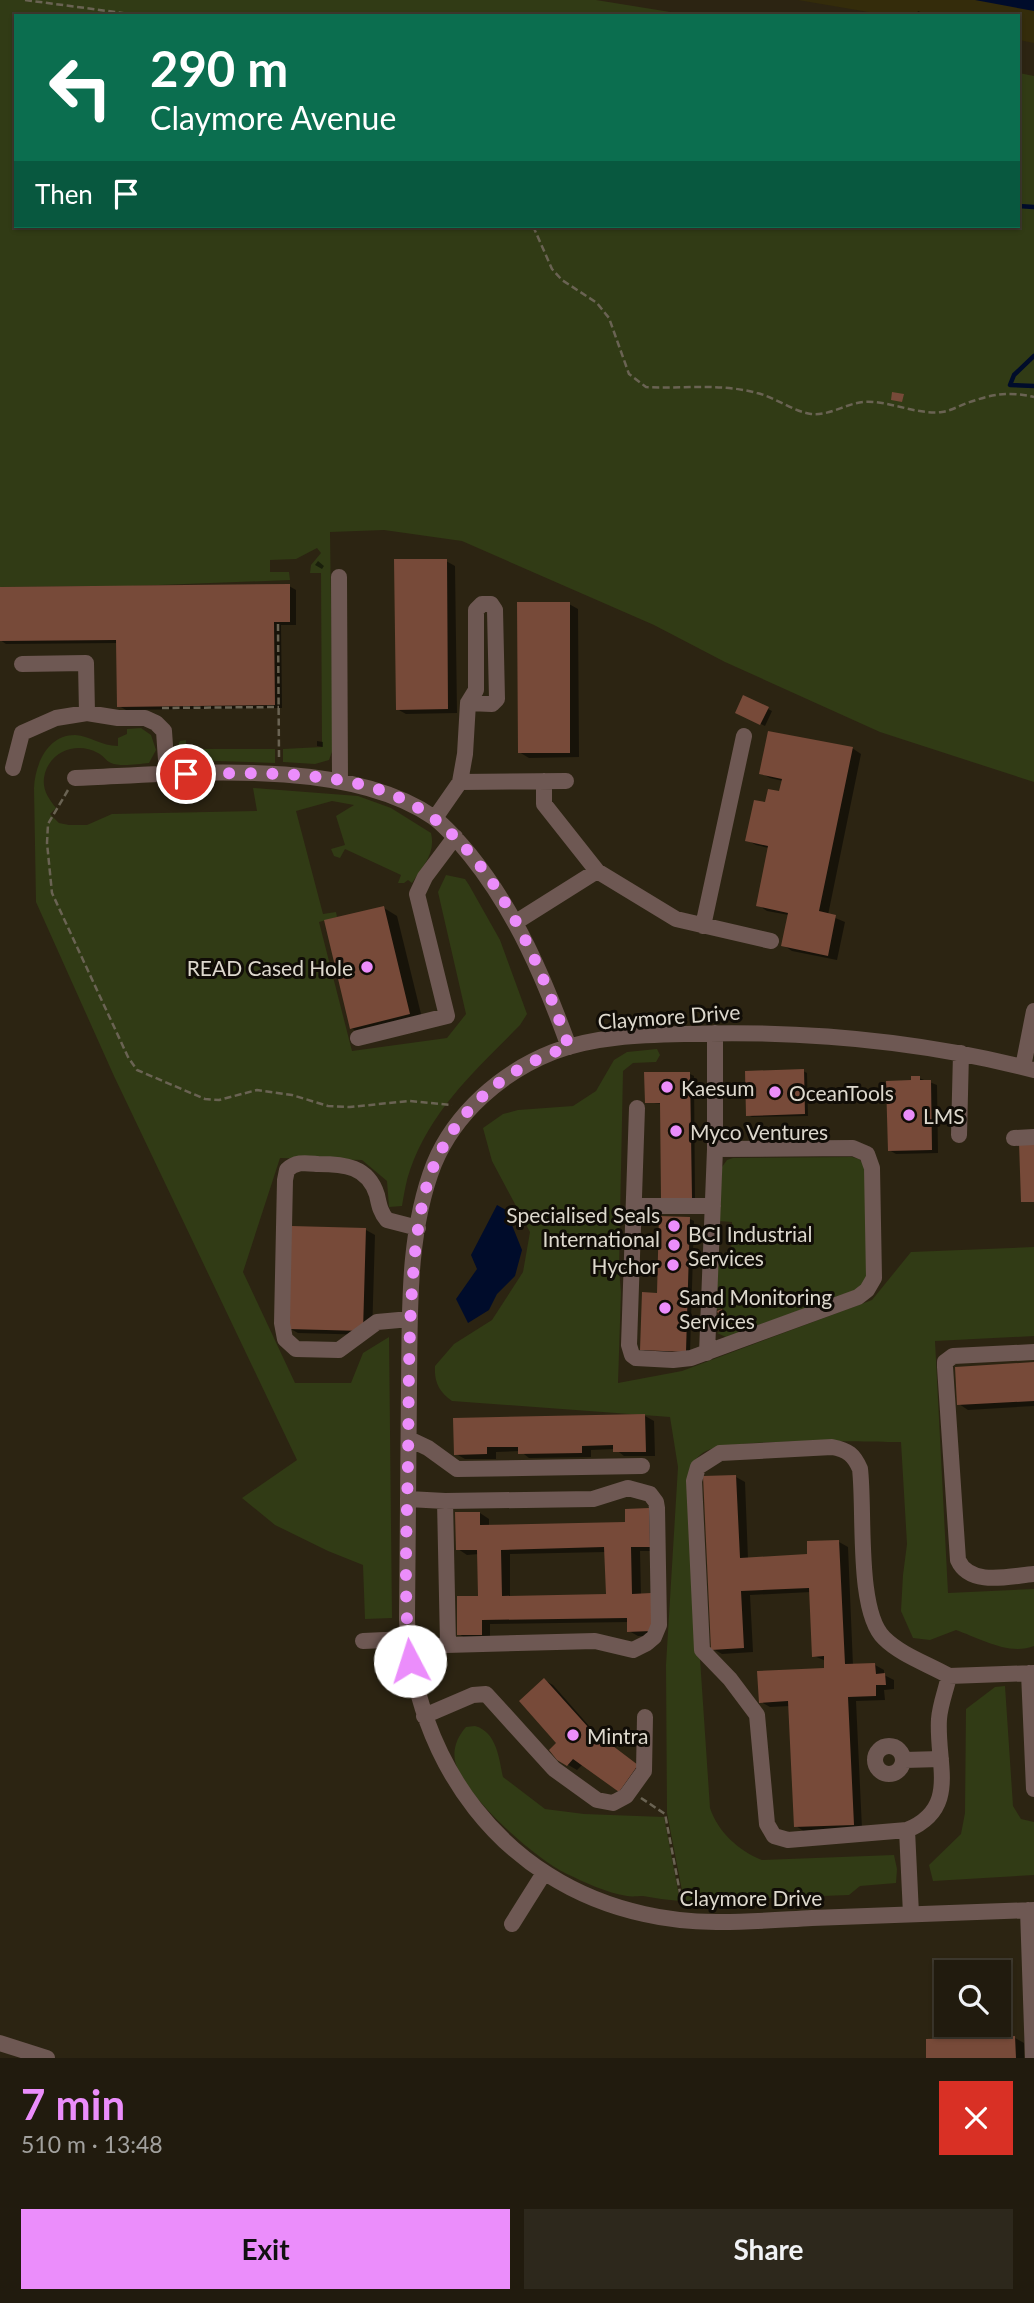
<!DOCTYPE html>
<meta charset="utf-8">
<style>
body{margin:0;font-family:Lato,sans-serif;background:#2d281c;color:#f1f3f6;height:100vh;display:flex;flex-direction:column;font-size:26px;white-space:nowrap}
*{box-sizing:border-box;margin:0}
p{font-size:23px;color:#a2a19e}
.icon{flex:none;width:38px;height:38px;fill:none;stroke:currentColor;stroke-width:2;stroke-linecap:round;stroke-linejoin:round}
.map{position:relative;height:2058px;overflow:hidden}
.sheet{display:flex;flex-direction:column;background:#211b0e;flex:1}
.sheet>*{flex:none}
.banner{position:absolute;left:14px;top:14px;width:1006px;height:214px;border-radius:0px;box-shadow:0 2px 5px #0004,0 0 0 2px #3e392e;background:#0b6e4f;color:#fff;overflow:hidden}
.buttons{position:absolute;left:934px;top:1960px;display:grid;gap:14px}
.buttons a{display:grid;place-items:center;width:77px;height:77px;border-radius:0px;background:#211b0e;box-shadow:0 2px 5px #0004,0 0 0 2px #3e392e;font-size:35px}
.pin{position:absolute;display:grid;place-items:center;width:60px;height:60px;color:#fff;margin:-30px;border:4px solid #fff;border-radius:50%;box-shadow:0 2px 7px #0007}
.me{position:absolute;width:77px;margin:-38px;rotate:355deg;stroke-linejoin:round;filter:drop-shadow(0 0 5px #0008)}
.turn{display:flex;align-items:center;gap:24px;height:147px;padding:0 21px;font-size:32px}
.turn .icon{width:91px;height:91px;stroke-width:2.5}
.turn b{display:block;font-size:49px;line-height:60px}
.then{display:flex;align-items:center;height:66px;padding:0 21px;background:#0003;gap:14px;font-size:26px}
.round{display:grid;place-items:center;flex:none;width:74px;height:74px;border-radius:0px;background:#2d281c}
.summary{display:flex;align-items:center;justify-content:space-between;height:119px;padding:0 21px}
h1{font-size:42px;font-weight:700;line-height:52px;color:#eb8dfb}
.cta{display:flex;gap:14px;margin-top:auto;padding:14px 21px}
.cta a{flex:1;height:80px;border-radius:0px;background:#eb8dfb;color:#111;font-size:28px;font-weight:700;line-height:80px;text-align:center}
.cta a+a{background:#2d281c;color:#f1f3f6}
.map>svg:first-child{display:block}
.green{fill:#313b15}
.sand{fill:#342c0b}
.water{fill:#000c2b}
.shadow{fill:#0007;fill-rule:evenodd}
.lines{fill:none;stroke-linecap:round;stroke-linejoin:round}
.stream{stroke:#000c2b;stroke-width:4.5}
.building{fill:#774a39;fill-rule:evenodd}
.path{stroke:#6a6353;stroke-width:2.5;stroke-dasharray:7 3.5;stroke-linecap:butt}
.minor{stroke:#6e5853;stroke-width:16}
.route{stroke:#eb8dfb;stroke-width:12;stroke-dasharray:0 21.6}
.poi-dot{fill:#eb8dfb;stroke:#110d07;stroke-width:2.5}
.labels{text-anchor:middle;dominant-baseline:central;stroke-width:6;stroke-linejoin:round;paint-order:stroke}
.poi-label{font-size:21px;fill:#ddd8cd;stroke:#110d07;text-anchor:start}
.street-label{font-size:21px;fill:#ddd8cd;stroke:#110d07}
</style>
<div class="map">
<svg width="1034" height="2058" viewBox="0 0 1034 2058">
<rect width="100%" height="100%" fill="#2c2412"/>
<path class="green" d="M0,0h596l99,16h-679v210h1002l1,-153 15,3v706l-154,-50 -155,-70 -71,-37 -192,-84 -78,-11 -54,2 3,217 -4,11 -14,4 -32,-2v-13l39,-2 -1,-174h-11l1,-8 10,-12 -4,-5 -21,11 -26,1v12h19l1,8 -157,6 -133,1z
M141,728l10,7 5,15 -7,13c-11,1 -29,4 -38,0 -5,-2 -8,-8 -13,-10 -20,-11 -46,-3 -53,20 -4,14 2,24 11,35l-6,6 9,9 10,2h18l25,-11 145,-3 -4,-23 105,8 33,12 40,25c5,20 -8,33 -19,50l-4,-3 -4,3h-6l3,-8 -56,-26 -5,9 -6,-2 -3,-7 14,-4 -9,-29 18,-11 -22,-4 -36,10 27,103 13,-2 1,5 -18,5 33,129 95,-13 19,-24 -28,-122 8,-17 19,4 4,6 31,55 27,74 -7,11c-43,44 -89,84 -110,145 -4,11 -6,24 -8,36l-13,1 -2,-26 -25,-21 -82,-2 -37,114 52,111h56l12,-30 26,-16 3,281 -27,1 -2,-54 -35,-14 -53,-26 -33,-27 55,-38 -183,-384 -78,-174 -2,-114c1,-23 13,-53 41,-53 16,1 26,11 43,11v-8l9,-4v-5z
M186,740v9h89v14l-90,-3c-6,-5 -10,-11 -5,-19z
M657,1049l3,6 -4,7 -23,1 -10,8 -4,198 2,23 -3,91 64,-12 190,-71 39,-48 123,-5v89l-99,5 13,252 86,-4v57c-25,10 -55,-8 -78,-16l-26,10 -17,-2 -12,-27 2,-36 4,-31 -6,-102c-36,0 -174,-5 -197,10 -10,6 -13,16 -16,27l22,329c8,24 29,43 52,52l132,-5 3,14 -1,14 -36,3 -11,9 -165,6 -17,-88 -1,-148 12,-198 -8,-50 -218,-16c-13,-9 -18,-19 -17,-35l19,-22 38,-24 31,-48 7,-40 -38,-71 -9,-33 20,-14 15,-4 55,-4 23,-15 18,-31 13,-8z
M852,1157l7,2 7,8 2,107 -7,14 -135,49 -9,-4 13,-6 -7,-19 -8,2 2,-51h14l1,-37 -13,-1 3,-54 5,-7 6,-2z
M1005,1686l8,120 8,13 13,3v53l-101,6 -4,-16 32,-31 4,-21 1,-104 29,-22z
M475,1726c22,6 24,33 28,51l42,32 39,5 80,3 16,84c-13,-1 -25,-3 -37,-5 -5,0 -11,1 -16,0 -20,-3 -43,-14 -60,-22 -33,-16 -97,-74 -110,-107 -6,-14 -1,-29 9,-40z"/>
<path class="sand" d="M798,0h236v43l-15,-3 -1,-24h-126z"/>
<path class="water" d="M975,0h59v11z
M497,1205l9,5 16,40 -7,26 -18,18 -8,16 -21,13 -12,-24 21,-30 -6,-14z"/>
<path class="shadow" d="M918,11l9,4v1h-11z
M318,561l6,5 -2,3 -7,-4z
M446,561l9,5 2,147 -51,1 -9,-5z
M289,586l7,4v35h-15l1,83 -156,2 -7,-4 -1,-63 -112,1 -6,-4v-51z
M569,604l9,5 1,148 -50,1 -10,-6z
M744,697l28,14 -7,15 -28,-14z
M317,741l6,1v5l-6,-1z
M852,748l9,6 -33,161 17,7 -8,38 -45,-9 -9,-6 6,-30 -22,-4 -9,-6 11,-57 -13,-3 -9,-5 20,-36 14,-11 2,-12 -13,-3 -9,-5z
M384,908l13,8 26,106 -58,14 -14,-8z
M803,1071l4,2 1,43 -56,1 -4,-2z
M690,1074l4,2 1,124h-28l-5,-96 -16,-2z
M919,1078l18,7 1,68 -42,1 -7,-4 24,-68z
M690,1219l4,2 -4,132 -44,-1 -4,-3 17,-54z
M366,1230l9,5 -3,100 -74,-2 -9,-5z
M1034,1364v42l-66,4 -9,-6z
M645,1416l9,5 1,35h-31l-9,-7 -24,1v7l-62,1 -9,-7 -24,1v7h-31l-9,-5 -1,-34z
M736,1477l9,5 3,77 61,-3 30,-14 9,5 5,119 22,-1 9,5v5l10,5v9l-10,1 1,10 -29,1 6,128 -57,3 -9,-6 -6,-120 -20,1 -9,-5 65,-32v-9l-12,-5 -3,-64 -61,3 3,57 -31,2 -9,-5z
M649,1510l9,5v36h-18l1,44 19,41h-22l-9,-5v-9l-139,2v15l-22,1 -9,-6 21,-37 -1,-43 -12,1 -9,-6 22,-36 9,6v7l138,-2zM606,1552l1,43 -97,2v-43z
M544,1680l9,5 44,50 49,37 -18,24 -45,-32 -6,6 -19,-11v-16z
M1015,2038l9,5v15h-96z"/>
<g class="lines">
<path class="stream" d="M1018,206l16,1
M1034,356l-20,19 -4,10 24,1"/>
</g>
<path class="building" d="M892,392l12,2 -2,8 -11,-2z
M394,559h53l1,150 -52,1z
M290,584v38h-16l1,83 -158,2 -1,-67 -116,1v-54z
M517,602h53v151h-52z
M743,695l26,12 -9,18 -25,-12z
M768,731l85,16 -34,164 17,4 -8,41 -47,-10 7,-33 -32,-7 12,-60 -23,-5 9,-41 11,2 3,-13 11,2 3,-12 -23,-5z
M384,906l26,108 -60,15 -26,-109z
M804,1069l1,45 -59,2 -1,-45z
M644,1072h46l2,126 -31,1 -1,-96h-15z
M911,1076h9v4h11l1,70 -44,1 -2,-70 25,-1z
M1019,1142h15v60h-13z
M659,1216l31,1 -4,135 -46,-2 2,-58 15,1z
M291,1226l75,2 -3,103 -75,-2z
M722,1309l7,19 -5,1 -7,-18z
M1034,1362v39l-77,4 -2,-38z
M645,1414l1,38h-33v-7l-31,1v7l-64,1v-7h-31v7l-33,1 -1,-37z
M736,1475l4,83 67,-4v-13l32,-1 6,124 30,-1 1,11 9,-1 1,12h-10v11l-28,1 6,128 -60,2 -6,-126 -29,2 -2,-32 67,-3v-12l-12,1 -3,-69 -68,3 3,57 -33,2 -8,-174z
M649,1508l1,39h-19l1,47 19,-1v38l-24,1v-14l-145,2v15h-25v-39h21l-1,-46h-21l-1,-38h25v13l145,-3v-13zM604,1547l2,47 -104,2 -1,-46z
M544,1678l44,49 50,38 -19,27 -46,-33 -6,7 -10,-6 -8,-10 7,-7 -37,-42z
M1015,2036l1,22h-90v-19z"/>
<g class="lines">
<path class="path" d="M25,0l120,16
M533,226l19,43 10,11 35,23 12,15 20,56 17,13c38,2 74,-4 111,6 17,4 38,19 54,21 18,2 34,-10 52,-12 26,-2 52,13 79,10 8,-1 17,-6 25,-9 26,-9 40,-12 67,-6
M278,624l1,134
M162,708l117,-1
M68,790l-20,34 -1,19 5,50 76,164 9,13 68,29 14,1 38,-10 35,5 36,11 22,1 59,-6 43,4
M641,1798l24,16 17,89"/>
<path class="minor" d="M339,577l1,204
M22,664l64,-1 1,50
M13,768l9,-35 34,-15 31,-5 31,5h27l11,5 8,8 3,43
M75,778c104,-4 270,-22 358,39 14,10 26,25 37,38 46,57 74,123 99,192
M544,781v23l53,67 79,48 95,22
M460,782l106,-1
M435,818l25,-36 5,-28 3,-51 8,-13v-80l6,-6h9l4,6 2,89 -5,5 -24,-1
M516,922l81,-51
M703,926l41,-190
M358,1038l89,-22 -30,-122 8,-17 30,-40
M1023,1067l11,-56
M1034,1070c-116,-30 -229,-40 -349,-36 -43,1 -91,2 -132,18 -51,20 -98,61 -119,112 -27,69 -24,149 -25,222 -1,78 -2,156 -2,234 7,141 95,263 237,294 55,13 112,7 168,4 74,-3 148,-6 222,-8
M637,1108l-8,237 3,10 4,3 37,2 18,-2 167,-61 9,-7 7,-12 -2,-110 -5,-14 -14,-6 -138,1
M959,1135l2,-82
M1014,1138l20,-1
M634,1206h79
M410,1319l-33,3 -38,28 -43,-1 -11,-10 -3,-16 3,-143 2,-10c9,-9 19,-7 31,-6 26,0 50,2 59,31 2,9 3,17 10,25l31,8
M1034,1352l-81,4 -8,6v5l13,193c12,27 52,16 76,14
M707,1353l8,-204v-116
M409,1439l19,9 29,21 185,-3
M408,1499l37,2 148,-2 35,-11 22,6 6,8 1,6 2,117 -5,12 -7,6 -14,7 -38,-9 -186,5
M445,1501l3,143
M363,1641l45,-2
M1029,1673l5,116
M424,1716l49,-21 13,-1 68,75 43,31 16,3 13,-7 18,-25 1,-54
M875 1760a14 14 0 1 1 28 0a14 14 0 1 1-28 0Z
M904,1760l37,-1
M907,1830l-119,10 -14,-4 -7,-12 -10,-109 -27,-36 -28,-29 -8,-169 4,-14 22,-14 112,-6c16,3 22,8 28,22 5,41 -4,142 24,169 17,17 44,26 65,38
M1028,1910l5,148
M911,1914l-4,-84c53,-22 29,-66 32,-111 1,-14 7,-29 10,-43l85,-3
M512,1924l32,-51
M0,2043l47,15"/>
</g>
<g class="lines">
<path class="route" d="M186,774c65,-1 138,-4 200,18 99,36 151,163 183,255 -58,18 -108,58 -133,114 -12,25 -16,54 -20,82 -8,72 -7,145 -8,217 -1,66 -5,135 2,201"/>
</g>
<g class="poi-dot">
<circle cx="367" cy="967" r="7"/>
<circle cx="667" cy="1087" r="7"/>
<circle cx="775" cy="1092" r="7"/>
<circle cx="909" cy="1115" r="7"/>
<circle cx="676" cy="1131" r="7"/>
<circle cx="674" cy="1226" r="7"/>
<circle cx="674" cy="1245" r="7"/>
<circle cx="673" cy="1265" r="7"/>
<circle cx="665" cy="1308" r="7"/>
<circle cx="573" cy="1735" r="7"/>
</g>
<g class="labels">
<g class="poi-label">
<text x="353" y="967" text-anchor="end">READ Cased Hole</text>
<text x="681" y="1087">Kaesum</text>
<text x="789" y="1092">OceanTools</text>
<text x="923" y="1115">LMS</text>
<text x="690" y="1131">Myco Ventures</text>
<text x="660" y="1214" text-anchor="end">Specialised Seals<tspan x="660" dy="24">International</tspan></text>
<text x="688" y="1233">BCI Industrial<tspan x="688" dy="24">Services</tspan></text>
<text x="659" y="1265" text-anchor="end">Hychor</text>
<text x="679" y="1296">Sand Monitoring<tspan x="679" dy="24">Services</tspan></text>
<text x="587" y="1735">Mintra</text>
</g>
<g class="street-label">
<text transform="translate(669 1016) rotate(-4)">Claymore Drive</text>
<text x="751" y="1897">Claymore Drive</text>
</g>
</g>
</svg>
<div class="buttons">
<a><svg class="icon" aria-label="search" viewBox="0 0 24 24"><circle cx="10" cy="10" r="6"/><path d="M15 15l6 6"/></svg></a>
</div>
<div class="pin" style="left:186px;top:774px;background:#d93025"><svg class="icon" aria-label="arrive" viewBox="0 0 24 24"><path d="M6 21V4h12l-3 4 3 4H6"/></svg></div>
<svg class="me" style="left:410px;top:1661px" viewBox="-20 -20 40 40"><circle r="19" fill="#fff"/><path d="M0-13L10 11 0 6-10 11z" fill="#eb8dfb"/></svg>
<div class="banner">
<div class="turn"><svg class="icon" aria-label="left" viewBox="0 0 24 24"><path d="M17 20v-9H6M10 6l-5 5 5 5"/></svg><div><b>290 m</b>Claymore Avenue</div></div>
<div class="then">Then<svg class="icon" aria-label="arrive" viewBox="0 0 24 24"><path d="M6 21V4h12l-3 4 3 4H6"/></svg></div>
</div>
</div>
<section class="sheet">
<div class="summary"><div><h1>7 min</h1><p>510 m · 13:48</p></div><a class="round" style="background:#d93025;color:#fff"><svg class="icon" aria-label="close" viewBox="0 0 24 24"><path d="M6 6l12 12M18 6L6 18"/></svg></a></div>
<div class="cta"><a>Exit</a><a>Share</a></div>
</section>
